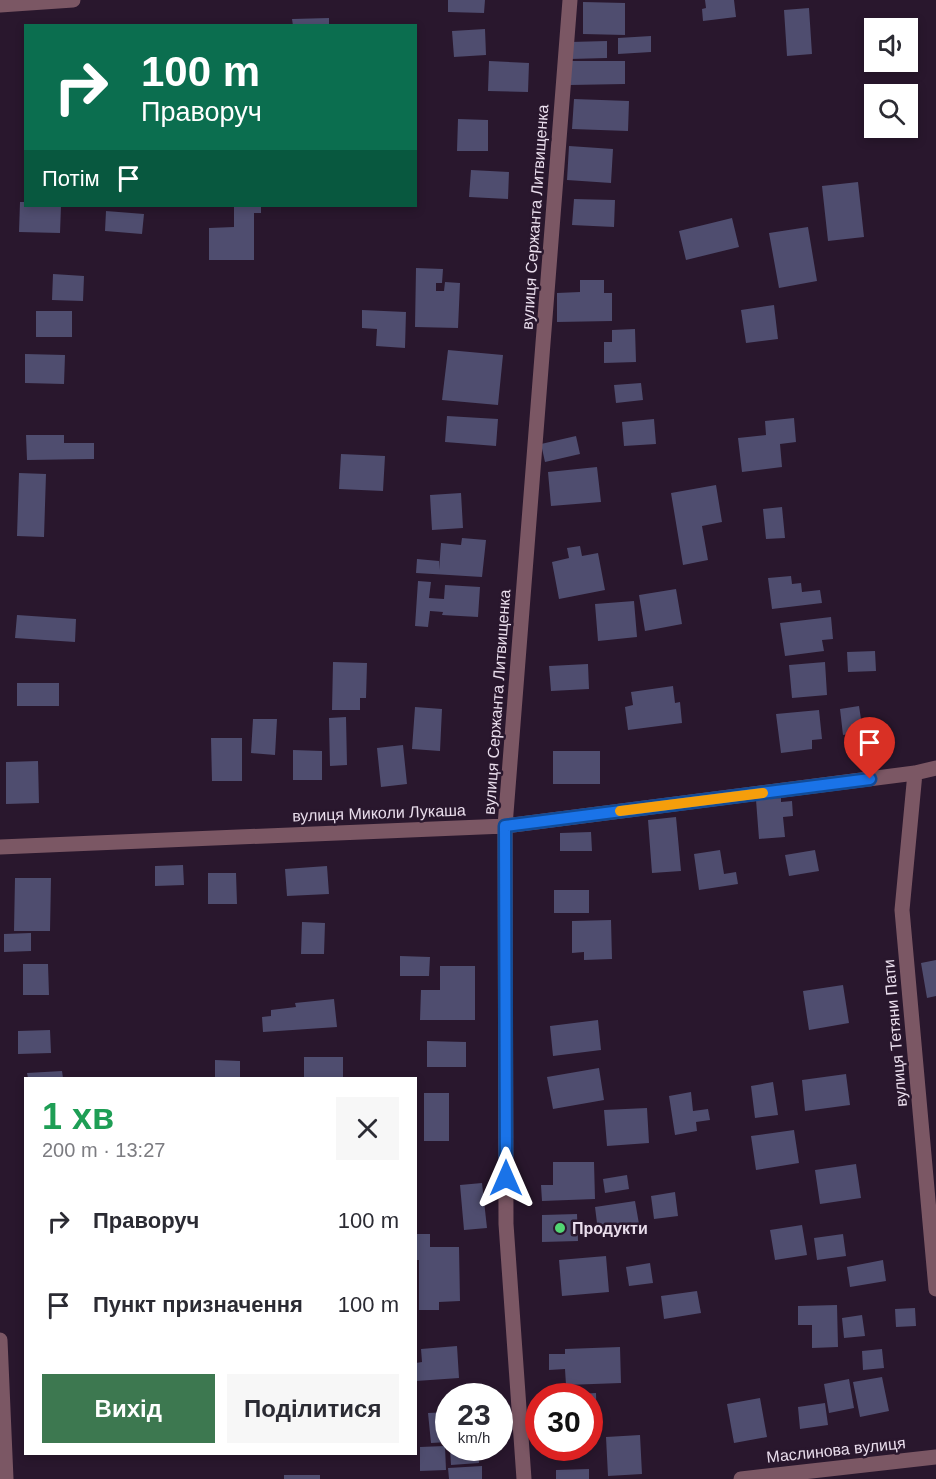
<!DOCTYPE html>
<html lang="uk">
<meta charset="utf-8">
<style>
body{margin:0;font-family:Helvetica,sans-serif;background:#f7f7f7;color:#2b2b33;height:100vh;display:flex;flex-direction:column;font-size:22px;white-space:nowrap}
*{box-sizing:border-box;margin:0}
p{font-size:20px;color:#7c7c81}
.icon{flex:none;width:33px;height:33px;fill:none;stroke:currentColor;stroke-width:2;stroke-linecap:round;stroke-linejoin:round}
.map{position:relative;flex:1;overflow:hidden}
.panel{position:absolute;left:24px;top:1077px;width:393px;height:378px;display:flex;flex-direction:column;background:#fff;border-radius:0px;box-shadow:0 3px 9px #0003}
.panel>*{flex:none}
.top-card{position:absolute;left:24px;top:24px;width:393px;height:183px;border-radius:0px;box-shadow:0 3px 9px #0003;background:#0b6e4f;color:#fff;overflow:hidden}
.fabs{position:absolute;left:864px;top:18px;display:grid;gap:12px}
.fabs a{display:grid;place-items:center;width:54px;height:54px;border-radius:0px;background:#fff;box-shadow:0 3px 9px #0003;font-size:30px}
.speed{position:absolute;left:435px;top:1383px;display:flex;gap:12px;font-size:30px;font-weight:700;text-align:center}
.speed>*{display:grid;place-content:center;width:78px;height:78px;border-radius:50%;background:#fff;box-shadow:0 3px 9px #0003;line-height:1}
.speed small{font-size:15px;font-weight:400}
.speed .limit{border:9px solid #d22;background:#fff;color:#111}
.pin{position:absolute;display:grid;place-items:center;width:51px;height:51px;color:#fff;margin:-62px -26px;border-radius:50% 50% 50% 0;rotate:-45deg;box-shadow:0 0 6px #0007}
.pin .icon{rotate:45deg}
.me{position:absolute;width:66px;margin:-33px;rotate:0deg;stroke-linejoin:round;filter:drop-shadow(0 0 4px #0008)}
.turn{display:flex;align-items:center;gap:21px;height:126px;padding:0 18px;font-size:27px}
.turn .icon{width:78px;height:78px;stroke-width:2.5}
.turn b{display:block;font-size:42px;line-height:51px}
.then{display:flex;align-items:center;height:57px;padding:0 18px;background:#0003;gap:12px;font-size:22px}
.round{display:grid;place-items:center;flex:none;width:63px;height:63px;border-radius:0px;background:#f7f7f7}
.summary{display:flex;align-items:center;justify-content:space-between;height:102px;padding:0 18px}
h1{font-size:36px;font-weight:700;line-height:45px;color:#1e9e55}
.action{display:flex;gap:12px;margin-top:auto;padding:12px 18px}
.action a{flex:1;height:69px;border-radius:0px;background:#3d7850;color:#fff;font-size:24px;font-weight:700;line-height:69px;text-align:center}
.action a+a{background:#f7f7f7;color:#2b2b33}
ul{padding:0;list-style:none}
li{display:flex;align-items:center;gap:18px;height:84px;padding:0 18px}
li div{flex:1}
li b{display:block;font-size:22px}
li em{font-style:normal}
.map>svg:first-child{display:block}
.building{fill:#4f4d6f}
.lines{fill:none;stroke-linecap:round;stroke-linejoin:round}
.minor{stroke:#7b5764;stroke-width:15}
.route-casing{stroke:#114b97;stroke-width:15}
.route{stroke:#1a73e8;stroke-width:10}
.slow{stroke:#f59e0b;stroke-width:10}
.poi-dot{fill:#52d673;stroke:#29172d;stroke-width:2}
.labels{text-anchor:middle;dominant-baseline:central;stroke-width:5;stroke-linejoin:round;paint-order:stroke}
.street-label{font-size:16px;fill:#e9ddec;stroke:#29172d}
.poi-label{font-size:16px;font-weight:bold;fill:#e9ddec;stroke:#29172d;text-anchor:start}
</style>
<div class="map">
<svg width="936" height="1479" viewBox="0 0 936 1479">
<rect width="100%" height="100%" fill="#29172d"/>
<path class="building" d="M448,0h37l-1,13 -36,-1z
M705,0h29l2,17 -33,4 -1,-12 4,-1z
M583,2l42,1v32l-42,-1z
M809,8l3,46 -25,2 -3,-46z
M329,18v8h-36l-1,-7z
M485,29l1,26 -32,2 -2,-26z
M651,36v16l-33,2v-16z
M607,41v17l-37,1v-17z
M489,61l40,2 -1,29 -40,-1z
M570,61h55v23l-55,1z
M574,99l55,2 -1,30 -56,-2z
M458,119l30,1v31h-31z
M569,146l44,3 -2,34 -44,-3z
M471,170l38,2 -1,27 -39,-2z
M858,182l6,55 -36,4 -6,-55z
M574,199l41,1 -1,27 -42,-2z
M20,202h6v4h35l-1,27 -41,-1z
M234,206h27v7h-7v47h-45v-32l25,-1z
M106,211l38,3 -2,20 -37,-3z
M732,218l7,29 -53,13 -7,-29z
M808,227l9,54 -38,7 -10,-55z
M416,268l27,1 -1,14h-6v8h8l1,-9 15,1 -2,45 -43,-1z
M53,274l31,2 -1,25 -31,-1z
M580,280h24v13h8v28l-55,1v-29l23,-1z
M774,305l4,34 -32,4 -5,-33z
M362,310l44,2 -1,36 -29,-2 1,-17 -15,-1z
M36,311h36v26h-36z
M635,329l1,33 -32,1v-21h8v-12z
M448,350l55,5 -5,50 -56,-5z
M25,354l40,1 -1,29 -39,-1z
M641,383l2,17 -27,3 -2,-18z
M447,416l51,3 -2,27 -51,-4z
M794,418l2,24 -16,2 2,23 -40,5 -4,-34 28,-3 -1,-14z
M654,419l2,25 -32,2 -2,-24z
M26,435h38v8h30v16l-67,1z
M576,436l4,18 -35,8 -4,-18z
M341,454l44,2 -2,35 -44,-2z
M597,467l4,35 -50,4 -3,-34z
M19,473l27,1 -2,63 -27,-1z
M716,485l6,37 -20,4 6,34 -25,5 -12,-72z
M461,493l2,35 -31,2 -2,-35z
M782,507l3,31 -19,1 -3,-30z
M462,538l24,2 -4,37 -66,-4 1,-14 22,2v9l2,-27 20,2z
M580,546l2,10 16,-3 7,37 -46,9 -7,-37 17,-4 -2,-10z
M791,576l1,8 9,-1 1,9 18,-2 2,13 -50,6 -4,-31z
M418,581l13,1 -2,16 15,1 1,-14 35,2 -2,30 -36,-2 1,-3 -13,-1 -2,16 -13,-1z
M676,589l6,35 -37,7 -6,-36z
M634,601l3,36 -39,4 -3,-37z
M17,615l59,4 -1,23 -60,-4z
M831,617l2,22 -11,1 2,11 -39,5 -5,-33z
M875,651l1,20 -28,1 -1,-20z
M333,662l34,1 -1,35h-6v12h-28z
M825,662l2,33 -35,3 -3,-33z
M588,664l1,25 -38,2 -2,-25z
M17,683h42v23h-42z
M673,686l2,17 5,-1 2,21 -54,7 -3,-23 8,-2 -2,-13z
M859,706l4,26 -20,3 -3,-26z
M415,707l27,2 -2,42 -28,-2z
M819,710l3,29 -10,1v9l-31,4 -5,-39z
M346,717l1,48 -17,1 -1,-48z
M253,719h24l-2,36 -24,-2z
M211,738h31v43h-30z
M403,745l4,39 -26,3 -4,-39z
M293,750l29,1v29h-29z
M553,751h47v33h-47z
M38,761l1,42 -33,1v-42z
M781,798v4l11,-1 1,15 -10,1 2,20 -26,2 -3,-39z
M676,817l5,54 -29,2 -4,-53z
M591,832l1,19h-32v-18z
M720,850l4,24 12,-2 2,12 -39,6 -5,-36z
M815,850l4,21 -30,5 -4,-21z
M183,865l1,20 -29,1v-20z
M327,866l2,28 -42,2 -2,-27z
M208,873h28l1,31h-29z
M15,878h36l-1,53h-36z
M554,890h35v23h-35z
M611,920l1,39 -28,1v-8l-12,1v-32z
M302,922l23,1 -1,31h-23z
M31,933v18l-27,1v-18z
M400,956l30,1 -1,19h-29z
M936,960v36l-9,2 -6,-35z
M23,964h25l1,31h-26z
M440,966h35v54h-55l1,-30h19z
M843,985l6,38 -40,7 -6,-39z
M334,999l3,28 -74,5 -1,-15 9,-1v-6l25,-3 -1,-4z
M598,1020l3,30 -48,6 -3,-30z
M50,1030l1,23 -33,1v-23z
M427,1041l39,1v25h-39z
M304,1057h39v21h-39z
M215,1060l25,1v17h-25z
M599,1068l5,32 -51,9 -6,-32z
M62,1071l1,7h-35l-1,-5z
M846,1074l4,31 -45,6 -3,-31z
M773,1082l5,33 -23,3 -4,-32z
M691,1092l2,19 15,-2 2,11 -14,2 1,9 -22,4 -6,-39z
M424,1093h25v48h-25z
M647,1108l2,35 -42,3 -3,-36z
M794,1130l5,33 -43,7 -5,-34z
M553,1162h41l1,37 -53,2 -1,-16h12z
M856,1164l5,34 -41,6 -5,-34z
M627,1175l2,14 -24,4 -2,-14z
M482,1183l5,45 -23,2 -4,-45z
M675,1192l3,24 -24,3 -3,-23z
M635,1201l4,23 -41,7 -3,-24z
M577,1214l1,27 -36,1v-27z
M802,1225l5,30 -32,5 -5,-30z
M416,1234h14v13h29l1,54 -21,1v8h-20v-50h-3z
M843,1234l3,22 -29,4 -3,-22z
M606,1256l3,36 -47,4 -3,-36z
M883,1260l3,21 -36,6 -3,-20z
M650,1263l3,20 -24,3 -3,-19z
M697,1291l4,22 -37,6 -3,-23z
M837,1305l1,42 -26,1v-23h-14v-19z
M915,1308l1,18 -20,1 -1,-18z
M862,1315l3,21 -21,2 -2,-20z
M457,1346l2,32 -43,3v-18l6,-1 -1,-13z
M620,1347l1,36 -55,2 -1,-16 -16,1v-16h16v-5z
M882,1349l2,19 -21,2 -1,-19z
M882,1377l7,34 -29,6 -7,-35z
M849,1379l5,29 -25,5 -5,-29z
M596,1393l1,44h-7v-41h-30v-1z
M760,1398l7,39 -33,6 -7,-39z
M825,1403l3,22 -28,4 -2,-22z
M448,1412v30l-17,1 -3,-30z
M640,1435l2,39 -34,2 -2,-39z
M445,1446l1,24 -26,1v-24z
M450,1448h28l1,15 -28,2z
M482,1466v13h-33l-1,-11z
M589,1469v10h-33v-9z
M284,1475h36v4h-36z"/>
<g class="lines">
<path class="minor" d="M0,5l73,-5
M915,773l-13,137 34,379
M0,847l505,-21 410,-53 21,-5
M0,1340l6,139
M524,1479l-18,-255 -1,-398 65,-826
M741,1479l195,-22"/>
</g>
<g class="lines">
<defs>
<path id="route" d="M506,1178l-1,-352 365,-47"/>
</defs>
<use href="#route" class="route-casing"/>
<use href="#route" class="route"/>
<path class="slow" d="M620,811l143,-18"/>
</g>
<circle class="poi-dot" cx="560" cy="1228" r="6"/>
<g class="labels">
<g class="street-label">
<text transform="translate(535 217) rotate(-86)">вулиця Сержанта Литвищенка</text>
<text transform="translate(497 702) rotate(-86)">вулиця Сержанта Литвищенка</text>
<text transform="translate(379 813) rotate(-2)">вулиця Миколи Лукаша</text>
<text transform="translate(895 1033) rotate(-95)">вулиця Тетяни Пати</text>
<text transform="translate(836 1450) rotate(-6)">Маслинова вулиця</text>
</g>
<g class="poi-label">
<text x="572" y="1228">Продукти</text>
</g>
</g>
</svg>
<div class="fabs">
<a><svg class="icon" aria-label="sound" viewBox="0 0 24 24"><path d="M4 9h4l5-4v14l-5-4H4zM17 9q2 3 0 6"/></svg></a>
<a><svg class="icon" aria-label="search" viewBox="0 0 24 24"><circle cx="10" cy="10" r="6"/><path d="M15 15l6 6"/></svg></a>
</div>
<div class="speed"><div>23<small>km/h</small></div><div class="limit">30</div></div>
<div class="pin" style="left:870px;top:779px;background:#d93025"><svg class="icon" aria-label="arrive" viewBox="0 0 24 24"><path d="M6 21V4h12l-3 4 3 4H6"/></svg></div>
<svg class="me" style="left:506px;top:1178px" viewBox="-20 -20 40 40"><path d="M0-17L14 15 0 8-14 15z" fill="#1a73e8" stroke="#fff" stroke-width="4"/></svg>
<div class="top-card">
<div class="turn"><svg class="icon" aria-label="right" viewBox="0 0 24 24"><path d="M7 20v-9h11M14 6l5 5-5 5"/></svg><div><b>100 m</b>Праворуч</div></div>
<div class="then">Потім<svg class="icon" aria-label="arrive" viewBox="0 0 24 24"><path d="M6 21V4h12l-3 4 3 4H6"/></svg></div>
</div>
<section class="panel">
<div class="summary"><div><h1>1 хв</h1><p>200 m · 13:27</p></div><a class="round"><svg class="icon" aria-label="close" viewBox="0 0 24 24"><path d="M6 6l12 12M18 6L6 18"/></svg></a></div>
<ul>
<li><svg class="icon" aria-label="right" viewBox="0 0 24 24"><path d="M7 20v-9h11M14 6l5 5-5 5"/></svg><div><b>Праворуч</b></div><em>100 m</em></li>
<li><svg class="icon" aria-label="arrive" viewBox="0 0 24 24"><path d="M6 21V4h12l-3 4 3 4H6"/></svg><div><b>Пункт призначення</b></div><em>100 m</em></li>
</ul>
<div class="action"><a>Вихід</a><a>Поділитися</a></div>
</section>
</div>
